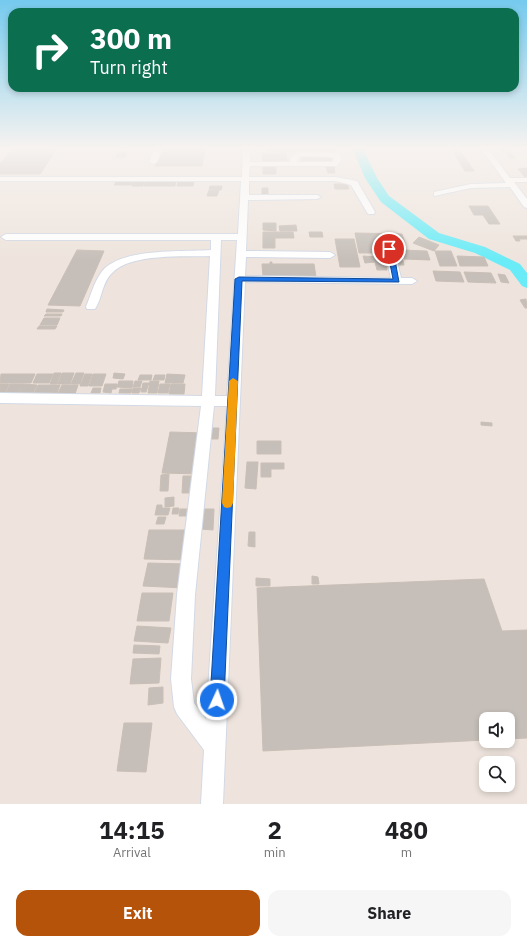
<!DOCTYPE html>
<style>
body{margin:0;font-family:"IBM Plex Sans",sans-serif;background:#f6f6f6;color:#202124;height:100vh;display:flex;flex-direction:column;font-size:15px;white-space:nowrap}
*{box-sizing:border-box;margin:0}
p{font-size:13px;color:#757577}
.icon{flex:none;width:22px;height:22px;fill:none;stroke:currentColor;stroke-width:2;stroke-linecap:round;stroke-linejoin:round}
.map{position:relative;height:804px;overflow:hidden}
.panel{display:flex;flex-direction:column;background:#fff;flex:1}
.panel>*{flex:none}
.banner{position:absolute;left:8px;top:8px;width:511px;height:84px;border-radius:12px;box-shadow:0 2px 6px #0003;background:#0b6e4f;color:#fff;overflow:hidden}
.fabs{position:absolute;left:479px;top:712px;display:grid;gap:8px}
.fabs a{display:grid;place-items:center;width:36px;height:36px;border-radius:8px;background:#fff;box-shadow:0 2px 6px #0003;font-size:20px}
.pin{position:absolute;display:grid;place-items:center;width:34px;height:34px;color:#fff;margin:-17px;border:2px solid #fff;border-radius:50%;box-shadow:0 1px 4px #0007}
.me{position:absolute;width:44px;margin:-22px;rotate:3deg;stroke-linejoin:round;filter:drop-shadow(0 0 3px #0008)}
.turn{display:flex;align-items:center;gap:14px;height:84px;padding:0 16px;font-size:18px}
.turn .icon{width:52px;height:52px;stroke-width:2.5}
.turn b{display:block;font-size:28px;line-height:34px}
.eta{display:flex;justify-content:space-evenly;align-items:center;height:68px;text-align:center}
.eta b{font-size:24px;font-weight:800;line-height:28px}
.cta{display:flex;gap:8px;margin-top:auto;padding:8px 16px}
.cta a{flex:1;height:46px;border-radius:12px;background:#b45309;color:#fff;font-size:16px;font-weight:800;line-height:46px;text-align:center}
.cta a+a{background:#f6f6f6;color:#202124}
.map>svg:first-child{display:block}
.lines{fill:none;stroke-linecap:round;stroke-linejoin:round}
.river{fill:#69ecf7;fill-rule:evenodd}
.building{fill:#c6bfb9;stroke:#cabfb6}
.minor-casing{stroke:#d2d9e5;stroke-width:2}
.minor{fill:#fff;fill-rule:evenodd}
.route{fill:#1a73e8;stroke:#114b97}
.slow{fill:#f59e0b}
</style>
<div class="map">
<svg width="527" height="804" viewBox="0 0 527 804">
<rect width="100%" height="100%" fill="#eee4dd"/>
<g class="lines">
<path class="river" d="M352,147h10l15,31 12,18 50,37 46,14 35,17 7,9v15l-5,-2 -12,-16 -35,-17 -46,-14 -48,-37 -16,-24z"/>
</g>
<path class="building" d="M14,147h44l-18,27h-40v-10z
M161,147h44l-3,19h-47z
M267,147h67l1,5h-68z
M502,148h6l7,10h-5l-4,-6h-4l-2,-3z
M452,150h8l14,21h-9z
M119,151h8l-2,6h-9z
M262,153h24l1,8h-24z
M301,156h30l2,6h-31z
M276,165v9h-13v-8z
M326,167h8l1,6h-7z
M527,168v9h-2l-7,-8z
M116,182h16l-1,3h-17z
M133,182h12l-2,4h-11z
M146,182h30l-1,4h-31z
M178,182h16l-1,4h-16z
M334,184h13l2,5h-14z
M210,186h12l-1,4 -12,-1z
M262,188h6v7h-6z
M209,190h10l-2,6h-10z
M469,206h19l12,18h-11l-6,-9h-9z
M263,223h13v8l-13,-1z
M296,225l1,6h-17l-1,-5z
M263,232h30l1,6h-19v10h-12z
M309,232h13l1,5h-13z
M355,233l47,1 3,9 -33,1 2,9h-15z
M513,236h14v3h-8l1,2h-4z
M419,237l20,8 -5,6 -21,-8z
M335,239h19l6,28h-20z
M77,250l27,1 -24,55 -32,-1z
M402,250l25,1 3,9 -26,-1z
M435,251h16l6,15h-17z
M363,256l15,1 7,3 2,10h-10l-2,-8 -10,1z
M457,256l27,1 4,9h-28z
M395,257h7l2,8h-7z
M270,262h2v2h42l2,13h-53l-1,-13h8z
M433,271l27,1 4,10 -28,-1z
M464,272l27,1 5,10 -28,-1z
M498,274l7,1 4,8 -8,-1z
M526,299l1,9h-2l-5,-8z
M47,309l17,1 -1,2h-17z
M46,314h16l-1,2h-17z
M44,318h16l-3,7h-17z
M39,326h18l-2,3h-18z
M54,373h7l-4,11h-7z
M62,373h12l-4,11h-12z
M76,373h8l-4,11h-9z
M114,373l11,1 -2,5 -10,-1z
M1,374h34l-4,9h-31z
M37,374h16l-4,9h-16z
M85,374h7l-4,12h-8z
M93,374h13l-4,12h-13z
M167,374l18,1 -2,8h-18z
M140,375h12l-1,5h-13z
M155,375h10l-1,5h-11z
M119,381h14l-1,7 -15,-1z
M135,381h7l-2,6h-7z
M150,381h9l-2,12h-9z
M143,383h6l-3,9h-5z
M0,384h9l-4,9h-5z
M10,384h12l-4,10 -12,-1z
M22,384l15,1 -4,8h-14z
M105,384h12l-1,5h-4l-1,4 -8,-1z
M160,384h10l-2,9h-10z
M171,384h14l-1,10h-15z
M38,385h22l-3,8h-23z
M62,385h16l-3,9 -17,-1z
M93,388h8l-1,5h-9z
M133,388h8l-2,5h-7z
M120,389h12l-1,4h-12z
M481,422l11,1v3l-11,-1z
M210,428h9l-1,11h-9z
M170,432l34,1 -6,41 -36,-1z
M257,441h24v13h-24z
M247,462h11l-2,27 -11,-1z
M261,463h23v6h-13v8h-10z
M169,474l-1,17h-8l1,-16z
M183,476h10l-1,17h-10z
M174,497v9l-9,1v-9z
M157,505h5v3h8l-2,7h-13z
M173,508h6l-1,6h-6z
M180,509h13v7h-14z
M202,509h12l-1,21 -13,-1z
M158,517h8l-2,7h-8z
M149,530h42l-3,30 -44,-1z
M249,532h6v15l-7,-1z
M148,563l39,1 -3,24 -41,-2z
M312,576l6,1 1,7h-7z
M256,578l14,1v7h-14z
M484,579l18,52 25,-1v108l-19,1v-20h-22v21l-223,11 -6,-163z
M142,593h31l-4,28h-32z
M137,626l34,2 -3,15 -34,-2z
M134,645l26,1 -1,8 -26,-1z
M161,658l-2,25 -29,1 3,-25z
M163,687v16l-15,2 1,-17z
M124,723h28l-6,49 -29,-1z"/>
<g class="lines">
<defs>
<path id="minor" d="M155,147h8l-6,15 -4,2 -4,-2z
M243,147h8l-1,15h40v-4l8,-6 41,1 3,6 -5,7h-87l-1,11h87l21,4 18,31 -1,2h-6l-17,-29 -15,-4h-87v14h68l4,2 -4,2 -69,1 -2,51 84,1 5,3 -5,3 -84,-1 -1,19 146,2 -7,-29 5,-3 5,3 7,29h11l5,3 -5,3 -167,-2 -22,522h-22l3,-54 -27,-36 -3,-7 -3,-28 6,-84 24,-189 -201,-3v-10l202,3 8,-140c-26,1 -79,-3 -98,17 -10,9 -10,26 -17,36h-8l-1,-2c5,-12 9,-29 19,-39 23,-20 76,-16 106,-18v-10h-205l-5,-3 5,-3h232l3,-53h-241v-4h242zM300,156l33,1 1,2 -2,3h-35zM221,240h16l-10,156h-12zM214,406h13l-21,313 -12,-16 -3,-24 4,-84z
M480,147h7l23,31h17v4h-13l13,17v9l-3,-1 -14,-20 -39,1 -37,8v-4l37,-8 35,-1z"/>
</defs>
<use href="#minor" class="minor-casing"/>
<use href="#minor" class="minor"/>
</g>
<linearGradient id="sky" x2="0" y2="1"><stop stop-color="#75caee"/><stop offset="0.57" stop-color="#f7f3f0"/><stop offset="1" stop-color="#f7f3f0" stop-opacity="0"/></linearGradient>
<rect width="527" height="260" fill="url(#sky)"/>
<path class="route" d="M387,248l6,1 6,33 -157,-1 -18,419 -2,5 -5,2 -5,-2 -2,-5 25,-421 4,-2 154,2z"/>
<path class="slow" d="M233,378l5,3 -5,122 -2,4 -4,1 -3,-1 -2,-4 7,-122z"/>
</svg>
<div class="fabs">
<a><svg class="icon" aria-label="sound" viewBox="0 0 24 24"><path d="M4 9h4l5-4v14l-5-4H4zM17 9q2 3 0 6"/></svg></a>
<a><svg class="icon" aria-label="search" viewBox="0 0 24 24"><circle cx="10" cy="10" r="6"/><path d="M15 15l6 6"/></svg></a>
</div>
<div class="pin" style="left:389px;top:249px;background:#d93025"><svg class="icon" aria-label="arrive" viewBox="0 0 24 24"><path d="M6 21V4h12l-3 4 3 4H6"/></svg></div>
<svg class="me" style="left:217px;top:700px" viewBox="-20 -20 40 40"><circle r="17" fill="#1a73e8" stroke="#fff" stroke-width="3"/><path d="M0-11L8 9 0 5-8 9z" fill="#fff"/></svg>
<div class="banner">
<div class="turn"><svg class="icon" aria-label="right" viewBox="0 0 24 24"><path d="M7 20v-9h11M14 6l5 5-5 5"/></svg><div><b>300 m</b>Turn right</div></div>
</div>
</div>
<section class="panel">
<div class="eta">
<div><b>14:15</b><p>Arrival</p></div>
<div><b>2</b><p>min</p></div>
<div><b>480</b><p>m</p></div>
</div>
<div class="cta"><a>Exit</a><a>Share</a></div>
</section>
